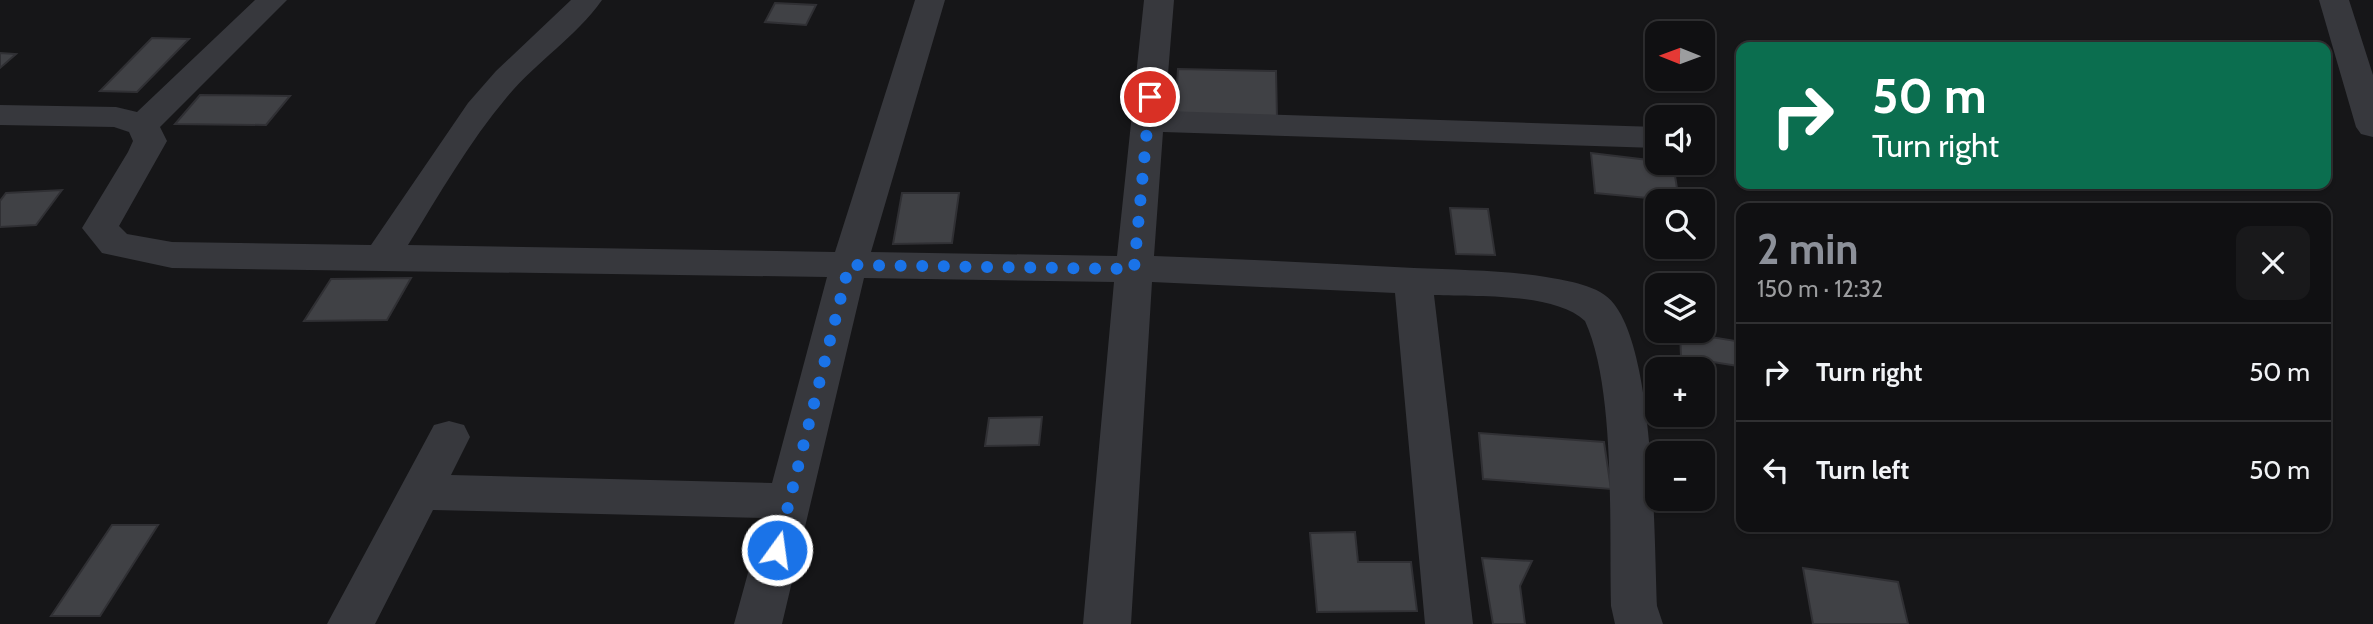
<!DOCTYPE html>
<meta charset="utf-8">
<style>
body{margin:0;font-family:Cabin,sans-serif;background:#19191b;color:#f1f3f6;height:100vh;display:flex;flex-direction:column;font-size:26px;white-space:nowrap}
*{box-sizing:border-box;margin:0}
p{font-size:23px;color:#9c9d9f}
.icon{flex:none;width:38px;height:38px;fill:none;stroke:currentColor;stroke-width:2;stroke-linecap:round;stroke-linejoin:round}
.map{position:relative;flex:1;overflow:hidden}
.drawer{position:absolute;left:1736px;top:203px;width:595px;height:329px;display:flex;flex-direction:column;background:#101012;border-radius:14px;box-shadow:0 2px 5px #0004,0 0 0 2px #303032}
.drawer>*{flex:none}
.top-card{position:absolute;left:1736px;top:42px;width:595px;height:147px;border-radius:14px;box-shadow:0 2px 5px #0004,0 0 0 2px #303032;background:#0b6e4f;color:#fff;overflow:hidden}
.needle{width:46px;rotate:271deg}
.buttons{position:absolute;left:1645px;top:21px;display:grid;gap:14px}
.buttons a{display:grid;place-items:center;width:70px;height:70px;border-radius:14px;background:#101012;box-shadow:0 2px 5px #0004,0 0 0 2px #303032;font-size:35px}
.pin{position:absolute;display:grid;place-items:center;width:60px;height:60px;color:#fff;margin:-30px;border:4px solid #fff;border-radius:50%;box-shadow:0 2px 7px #0007}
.me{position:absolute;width:77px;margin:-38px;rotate:14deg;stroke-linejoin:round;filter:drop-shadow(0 0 5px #0008)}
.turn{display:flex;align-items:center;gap:24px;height:147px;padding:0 21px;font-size:32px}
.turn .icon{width:91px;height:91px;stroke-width:2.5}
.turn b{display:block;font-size:49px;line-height:60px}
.round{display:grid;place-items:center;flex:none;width:74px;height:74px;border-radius:14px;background:#19191b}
.overview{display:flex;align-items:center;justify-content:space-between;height:119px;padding:0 21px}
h1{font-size:42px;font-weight:700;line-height:52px;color:#8c9099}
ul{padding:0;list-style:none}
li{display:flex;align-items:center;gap:21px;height:98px;padding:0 21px;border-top:2px solid #303032}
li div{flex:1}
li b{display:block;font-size:26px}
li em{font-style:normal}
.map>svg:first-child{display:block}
.building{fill:#404145;stroke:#303034;stroke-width:2}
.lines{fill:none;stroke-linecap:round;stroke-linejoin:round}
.street{fill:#37383d;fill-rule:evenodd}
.route{stroke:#1a73e8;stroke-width:12;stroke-dasharray:0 21.6}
</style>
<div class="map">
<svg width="2373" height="624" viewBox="0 0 2373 624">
<rect width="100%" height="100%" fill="#161618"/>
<path class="building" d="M775,3l41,2 -10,20 -41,-3z
M152,38l37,1 -52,53 -37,-1z
M0,53l16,1 -16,14z
M1178,69l98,2 1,47 -102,-2z
M200,95l90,1 -24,29 -91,-1z
M1591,153l82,10 6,38 -84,-8z
M62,190l-26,35 -36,2v-26l6,-8z
M902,193h57l-7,50 -59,1z
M1450,208l38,1 7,46 -39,-1z
M411,278l-24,42 -83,1 27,-42z
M1680,332l56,9 2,25 -57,-9z
M1042,417l-3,28 -54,1 4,-28z
M1479,433l125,9 7,47 -128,-10z
M112,525h46l-58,91h-49z
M1355,532l3,30h53l6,49 -100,1 -7,-79z
M1482,558l50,3 -12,25 5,38h-32z
M1803,568l95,14 10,42h-95z"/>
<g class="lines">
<path class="street" d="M255,0h32l-127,127 7,14 -48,85 8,8 45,8 199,3 97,-142 28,-32 75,-71h31c-26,37 -66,62 -95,97 -38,45 -68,98 -99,148l427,7 80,-252h30l-74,252 246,4 27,-256h30l-9,111 492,16v21l-494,-16 -9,124c86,3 173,7 260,12 44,2 88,2 132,9 22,4 54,8 68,27 41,52 40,232 43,302l6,18h-48l-4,-18c-2,-77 5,-218 -26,-285 -31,-29 -110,-24 -151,-26l39,329h-48l-30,-331 -243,-11 -21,342h-48l31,-342 -250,-4 -82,346h-48l29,-106 -330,-8 -58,114h-48l107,-199 15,-4 15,4 6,12 -19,38 321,8 55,-206 -655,-9 -70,-15 -20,-25 46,-76 5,-11 -4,-9 -15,-5 -114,-2v-20l116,2 21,5z
M2319,0h30l24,75v62l-12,-3 -5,-7z"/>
</g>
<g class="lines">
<path class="route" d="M777,550l72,-285 285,4 16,-172"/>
</g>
</svg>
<div class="buttons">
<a><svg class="needle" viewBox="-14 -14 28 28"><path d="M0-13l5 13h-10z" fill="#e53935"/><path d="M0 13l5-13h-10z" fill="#9c9d9f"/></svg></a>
<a><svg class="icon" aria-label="sound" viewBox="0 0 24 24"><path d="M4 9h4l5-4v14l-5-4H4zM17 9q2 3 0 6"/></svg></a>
<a><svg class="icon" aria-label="search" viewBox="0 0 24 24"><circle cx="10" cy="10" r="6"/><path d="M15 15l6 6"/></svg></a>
<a><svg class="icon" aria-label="layers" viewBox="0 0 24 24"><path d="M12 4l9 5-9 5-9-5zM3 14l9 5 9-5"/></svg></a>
<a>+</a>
<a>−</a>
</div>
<div class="pin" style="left:1150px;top:97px;background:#d93025"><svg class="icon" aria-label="arrive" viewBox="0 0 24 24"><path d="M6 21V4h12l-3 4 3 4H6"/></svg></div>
<svg class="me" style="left:777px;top:550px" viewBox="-20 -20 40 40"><circle r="17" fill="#1a73e8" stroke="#fff" stroke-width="3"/><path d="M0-11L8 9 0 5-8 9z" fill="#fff"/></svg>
<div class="top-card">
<div class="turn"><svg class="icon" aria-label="right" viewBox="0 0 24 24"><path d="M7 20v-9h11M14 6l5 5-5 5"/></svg><div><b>50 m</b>Turn right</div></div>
</div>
<section class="drawer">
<div class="overview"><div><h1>2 min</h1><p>150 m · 12:32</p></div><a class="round"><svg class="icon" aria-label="close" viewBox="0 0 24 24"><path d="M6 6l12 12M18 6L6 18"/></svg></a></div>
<ul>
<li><svg class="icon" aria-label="right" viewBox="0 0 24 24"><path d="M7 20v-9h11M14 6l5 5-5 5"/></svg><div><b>Turn right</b></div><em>50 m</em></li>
<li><svg class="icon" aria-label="left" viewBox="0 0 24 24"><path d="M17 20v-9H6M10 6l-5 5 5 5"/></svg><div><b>Turn left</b></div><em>50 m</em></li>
</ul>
</section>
</div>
